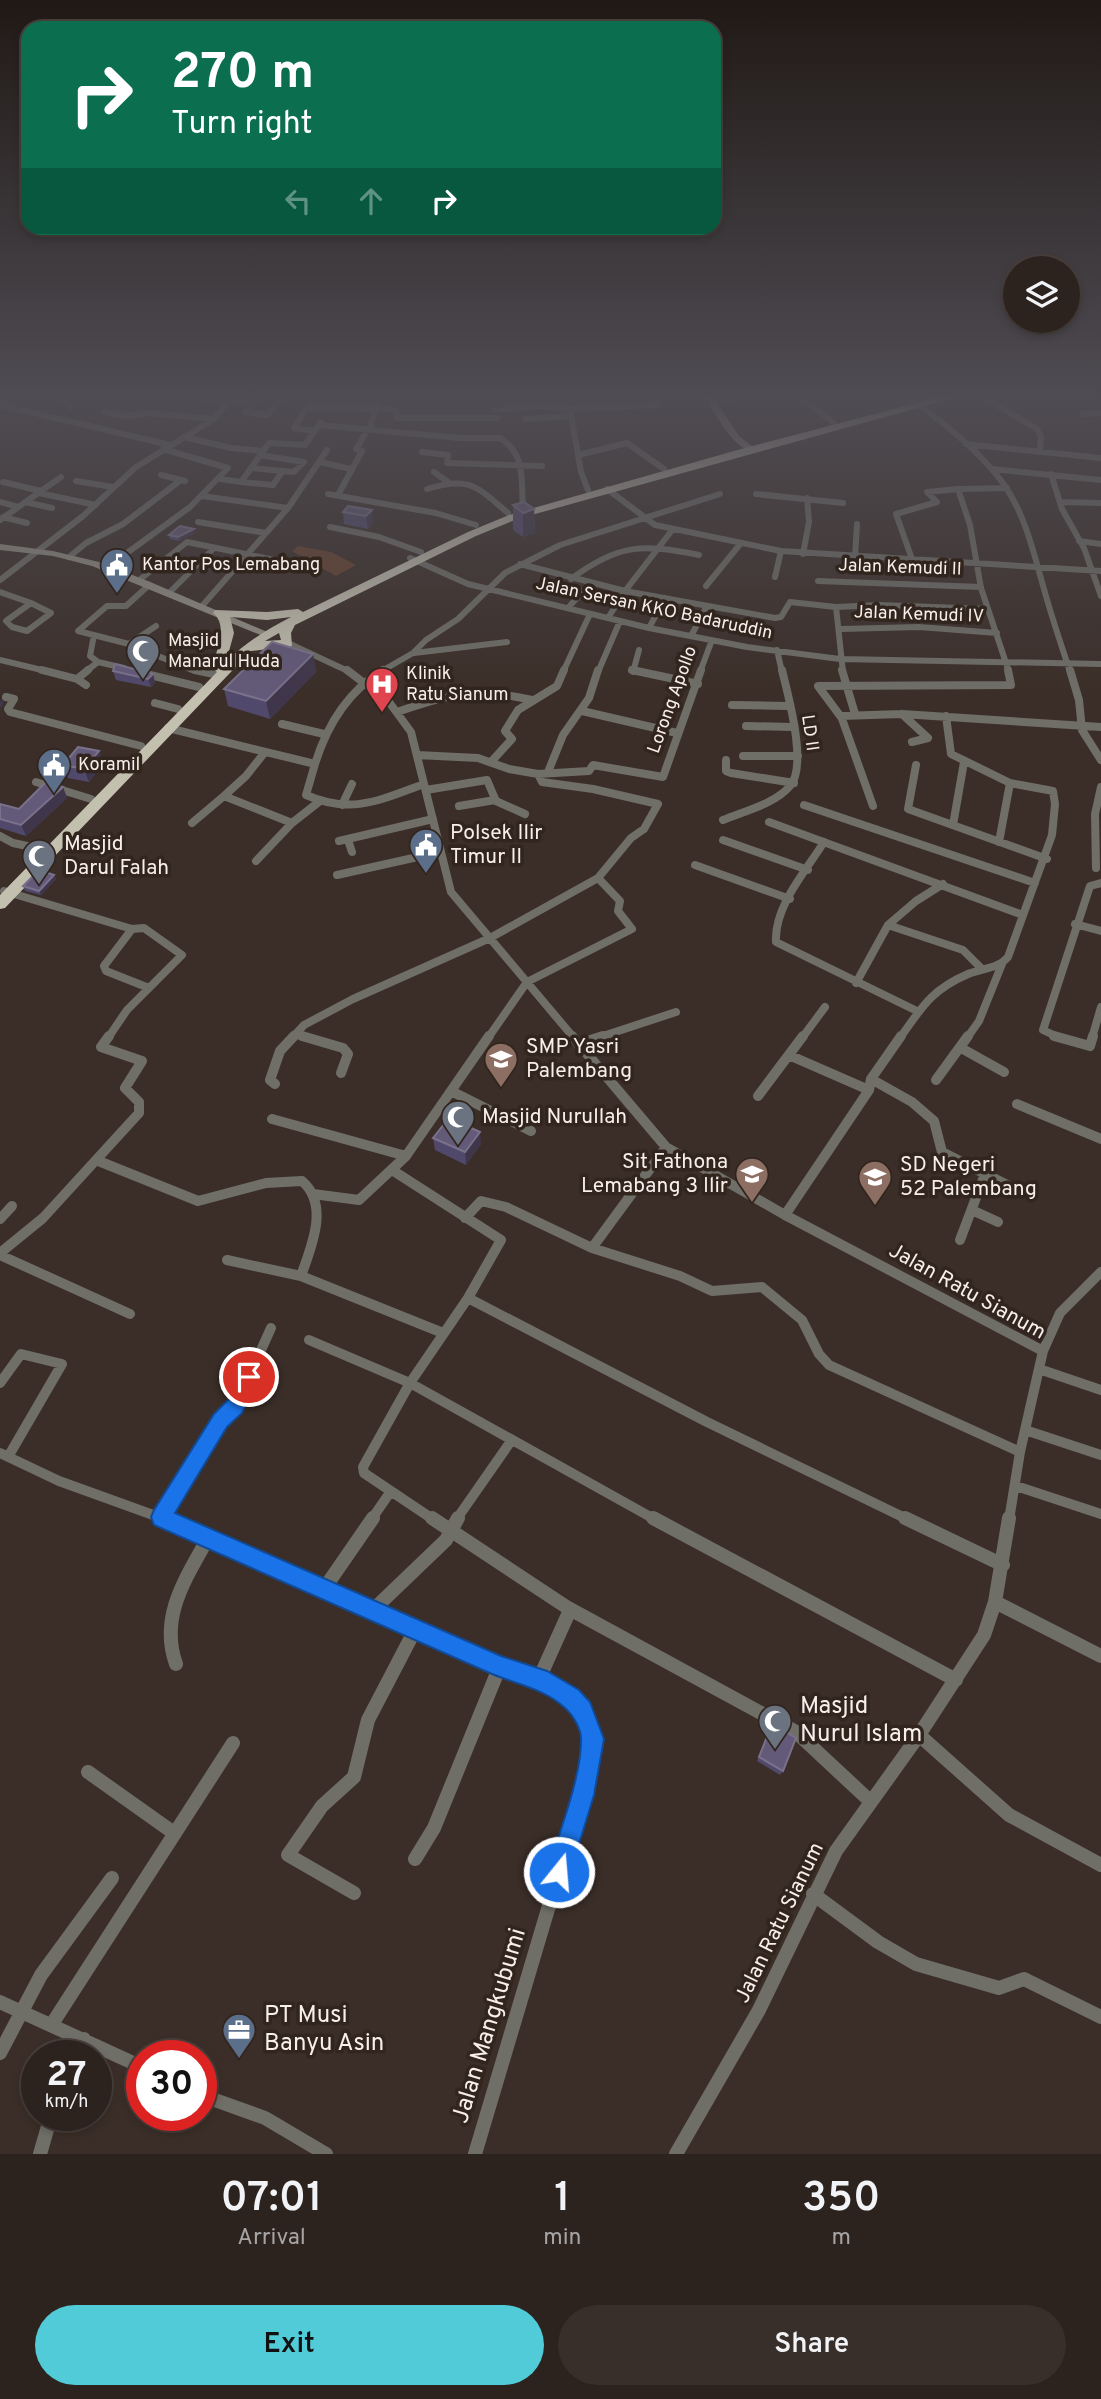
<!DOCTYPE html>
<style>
body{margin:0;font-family:Overpass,sans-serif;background:#382f2b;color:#f1f3f6;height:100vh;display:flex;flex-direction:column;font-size:26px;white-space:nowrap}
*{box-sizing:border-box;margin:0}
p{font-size:23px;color:#a6a4a4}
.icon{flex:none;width:38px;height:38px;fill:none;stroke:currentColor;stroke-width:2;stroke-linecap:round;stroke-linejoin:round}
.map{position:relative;height:2154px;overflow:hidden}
.sheet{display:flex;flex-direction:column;background:#2c221e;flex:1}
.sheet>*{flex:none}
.banner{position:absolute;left:21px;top:21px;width:700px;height:214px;border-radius:21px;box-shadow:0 4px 10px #0003,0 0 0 2px #483f3c;background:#0b6e4f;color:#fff;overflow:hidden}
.controls{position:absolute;left:1003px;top:256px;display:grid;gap:14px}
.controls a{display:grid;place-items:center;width:77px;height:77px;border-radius:50%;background:#2c221e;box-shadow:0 4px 10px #0003,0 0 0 2px #483f3c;font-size:35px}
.speed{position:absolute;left:21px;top:2040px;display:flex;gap:14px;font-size:35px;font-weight:700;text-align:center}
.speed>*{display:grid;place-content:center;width:91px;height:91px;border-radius:50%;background:#2c221e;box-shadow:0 4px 10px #0003,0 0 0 2px #483f3c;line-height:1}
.speed small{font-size:18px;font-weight:400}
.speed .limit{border:10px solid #d22;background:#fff;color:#111}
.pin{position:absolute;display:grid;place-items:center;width:60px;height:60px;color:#fff;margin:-30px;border:4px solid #fff;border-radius:50%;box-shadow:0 2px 7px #0007}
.me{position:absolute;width:77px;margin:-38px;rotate:17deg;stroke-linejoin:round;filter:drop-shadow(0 0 5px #0008)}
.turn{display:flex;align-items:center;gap:24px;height:147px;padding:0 35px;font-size:32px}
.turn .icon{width:91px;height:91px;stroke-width:2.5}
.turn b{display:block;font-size:49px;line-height:60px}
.lanes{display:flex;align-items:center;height:66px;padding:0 35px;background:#0003;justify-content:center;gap:35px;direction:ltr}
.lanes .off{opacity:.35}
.eta{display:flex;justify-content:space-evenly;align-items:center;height:119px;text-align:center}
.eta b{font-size:42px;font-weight:600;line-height:49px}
.action{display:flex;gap:14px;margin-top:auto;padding:14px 35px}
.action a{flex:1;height:80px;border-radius:42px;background:#52cbd8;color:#111;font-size:28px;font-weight:600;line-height:80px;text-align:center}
.action a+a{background:#382f2b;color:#f1f3f6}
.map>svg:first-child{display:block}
.green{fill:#66412d}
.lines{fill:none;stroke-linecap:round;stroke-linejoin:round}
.street-far3{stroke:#6f6e67;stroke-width:6}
.street-far2{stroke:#6f6e67;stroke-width:8}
.street-far1{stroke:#6f6e67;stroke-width:10}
.street{stroke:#6f6e67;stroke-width:14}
.secondary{fill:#928f85;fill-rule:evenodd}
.highway{fill:#c4c0b0;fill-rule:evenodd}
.wall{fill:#51496c}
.shaded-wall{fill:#40364b}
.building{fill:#635a79;stroke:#7a728b;stroke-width:2}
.route{fill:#1a73e8;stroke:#114b97;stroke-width:2}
.labels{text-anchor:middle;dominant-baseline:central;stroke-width:7;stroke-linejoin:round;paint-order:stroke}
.far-poi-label{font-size:18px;fill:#f8efeb;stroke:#31251e;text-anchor:start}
.far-street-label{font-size:18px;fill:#f8efeb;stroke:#31251e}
.poi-label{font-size:21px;fill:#f8efeb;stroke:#31251e;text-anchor:start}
.street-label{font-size:21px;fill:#f8efeb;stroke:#31251e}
.near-poi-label{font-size:24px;fill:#f8efeb;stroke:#31251e;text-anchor:start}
.near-street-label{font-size:24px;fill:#f8efeb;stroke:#31251e}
</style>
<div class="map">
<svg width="1101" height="2154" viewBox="0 0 1101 2154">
<rect width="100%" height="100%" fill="#3b2e28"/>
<path class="green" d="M298,546l33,6 25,13 -20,11 -44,-25z"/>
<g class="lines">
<path class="street-far3" d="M57,394l13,13
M160,394l94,8
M262,394l-17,18 22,3 18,-21
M797,394l37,29
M902,394c34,21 80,59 103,92 22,32 30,73 41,110 7,25 16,51 24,76
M978,394l59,35 4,7 -1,16
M443,396h47
M710,400l41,-4
M0,402l20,-8
M0,405l170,40
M307,408l88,1 2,9h100
M495,410l42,-4 33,3
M104,412l22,4 22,-3 65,6
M1083,414l18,-1
M525,419l46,-3
M319,425l141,13h40
M315,431l-21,-3 22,-34
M184,437l47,11 32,3
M500,438c26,16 21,42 23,70
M966,444l135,14
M422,452l26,3 -1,8 95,3
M578,455l49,-12 37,26
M320,462l31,7
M251,468l43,4 10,-10 -44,-7
M992,469l109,11
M434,472l14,10
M1051,474l11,35 22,39 17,48
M161,475l24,6
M221,479l20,3 28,-39 36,2 16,-23
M76,481l37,6
M3,482l38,9
M241,482l32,3 9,-13
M1007,488l-49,1 12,36 11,63 28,84
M427,489c43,-13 49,-3 81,24
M607,489l48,36 126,26 320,20
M588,490l-7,-18 -11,-63 85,-4 2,-2 -3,-9
M39,493l57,12
M328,494l108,19 40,12
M756,494l87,9
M338,495l24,-44 -6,-2 15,-25 9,-30
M202,496l86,12
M0,502l18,5
M25,502l27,6
M1060,502l41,1
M3,517l24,6
M0,520l61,-43
M198,522l68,11
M330,527l49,10 42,15
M1079,541l22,3
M803,554l6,-32 -2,-24
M69,557l17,-14 37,-19 58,-44
M855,557l2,-33
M410,558l58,26 181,44 98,19 93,12 261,5
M912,559l-16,-45 41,-12 -10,-10 31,-3
M520,564l105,27 150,27 6,-1 9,-15 46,5
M105,569l85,-62 38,-39 -65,-19
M775,577l6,-26
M571,579c48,-36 72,-35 128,-24
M0,580l83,-64 53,-49 78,-48 21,-25
M138,581l49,-39 107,22
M818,581l163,6
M706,586l35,-43
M0,592l31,11
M170,592l44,-44
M31,603l20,10 -24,18 -15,-4 -6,-6z
M202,606l86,-98 39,-58
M568,608l22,-25
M608,618l17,-27 48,-62
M156,626l-27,18 63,26 12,2
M649,628l16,-30
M841,629l78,-2 78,6
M94,635l-4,21 8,6
M691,636l16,-30
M288,643l62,29
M129,644l-51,-13 29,-25h19l23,-21
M777,650l5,22
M414,653l93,-11
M0,660l50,12
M85,672l13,-10 26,6
M380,672l33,-19 13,-13 32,-21 47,-46 55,-28 160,-51
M563,672l27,-58
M598,672l22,-51
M633,672l6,-22
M700,672l12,-32
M843,672l-7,-65 43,-2 109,4"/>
<path class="street-far2" d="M42,670l35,9 11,-9
M195,670l19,4
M347,670l42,32 22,30 40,160 123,146
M632,670l66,14
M842,670l13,44
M1070,670l9,30 3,30 19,30
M142,673l57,14
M77,679l9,6
M6,697l8,2 -6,10 2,3 131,34
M155,703l23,6
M732,705l57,1
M582,711l95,22
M397,712c54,-18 78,-25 135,-12
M902,714l26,24 -16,4
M841,717l-23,-31 193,-1 -3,-15
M282,724l42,10
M746,726l47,1
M168,728l147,36 -9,31c46,20 74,5 118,-11
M265,752l-19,24 -22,20 68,27 28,-22
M417,755l61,3 31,11 29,5 51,-3 4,-6 70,12 38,-107
M743,756h55
M726,760v11l5,2 63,10
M491,762l21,-23 -7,-8 13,-21 39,-24 7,-16
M315,764c12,-39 32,-72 68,-94
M916,765l-8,44 139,50
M548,772l15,-37 26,-37 9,-28
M36,782l55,17
M426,790l61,-10 9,21 29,13
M342,805l10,-21
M804,805l231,78
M459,806l36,-6
M873,806l-32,-90 61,-2 199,13
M723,820c21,-9 52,-16 67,-34 18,-20 -2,-91 -8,-116
M769,822l254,93
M192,823l32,-27
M953,825l11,-63
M0,836l13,7 38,8
M348,840l4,12
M723,840l85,30
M339,841l94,-22
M824,842c-18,29 -50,64 -48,100l143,70
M999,842l11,-59
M256,861l36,-38
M695,865l95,34
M1096,868l-1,-54 6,-27
M337,875l103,-23
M4,891l128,38 12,-1 38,27 -55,55 -19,28
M1075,924l26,7
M888,925l28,-24 27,-17
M132,929l-28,37 2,5 43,17
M856,983l32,-58 75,25 19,19
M295,1034l13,4
M292,1038l12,-13 49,-26 137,-61 108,-60 33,-40 13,-9 14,-25 -65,-15 -51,-7 -4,-8
M488,1038l39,-56 105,-53 -14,-18 2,-10 -22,-23
M597,1038l79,-26
M802,1038l23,-31
M900,1038c22,-31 31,-48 68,-64 14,-6 30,-5 40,-17l44,-122 3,-31 -2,-13 -43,-8 -59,-29 -5,-38
M967,1038l12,-17 23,-57
M1060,1038l-17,-8 47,-144 11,-3
M1092,1038l9,-31"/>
<path class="street-far1" d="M302,1036l41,12 5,6 -7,19
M572,1036l94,111 119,68 258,136 -23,101 -11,68
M1054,1036l36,10 3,-10
M578,1044l25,-8
M961,1048l43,24
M791,1056l78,34
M871,1079l41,23 22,19 8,31 67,34
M936,1080l32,-44
M275,1084l-5,-4 10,-29 14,-15
M451,1091l80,40
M758,1096l45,-60
M1017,1104l84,35
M272,1119l134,37 83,-120
M96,1160l102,41 68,-18 36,-2c28,24 9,66 -1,95l142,57
M392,1170l109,70 -33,58 -58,85 -47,84 1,6 70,47
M313,1194l46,6 47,-44
M974,1211l24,11
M785,1215l84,-125 2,-11 30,-43
M465,1218l16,-17 25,6 86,41 88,28 32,15 50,-4 40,33 17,34 10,11 191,87
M0,1219l12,-13
M960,1240l25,-66
M592,1248l74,-101
M0,1253l43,-35 96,-105v-11l-14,-14 17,-27 -41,-14 8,-11
M0,1255l130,59
M227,1260l74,16
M468,1298l239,124 202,98
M309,1340l101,43 246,137
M1043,1351l17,-38 41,-41
M1039,1369l62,21
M0,1383l21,-29 41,10 -54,93
M1025,1430l76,25
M0,1453l59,28 108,39
M1016,1486l85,28
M161,1517l59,-97 18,-19 33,-73
M371,1520l20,-29
M456,1520l55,-79"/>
<path class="street" d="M163,1518l337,148 55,21 27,23 11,29 -11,56 -107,359
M432,1518l136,90 228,124 74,69
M653,1518l303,162
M905,1518l98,47
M324,1589l49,-71
M995,1602l106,54
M374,1609l72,-69 12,-22
M176,1664c-17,-47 10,-86 32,-126
M539,1679l31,-69
M919,1735l90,80 92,50
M88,1772l86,61
M415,1859l19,-31 66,-162
M354,1893l-66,-38 34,-49 32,-29 14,-57 48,-92
M813,1894l65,48 38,22 83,24 25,-9 77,38
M0,2002l142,65
M52,2024l181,-281
M0,2053l41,-78 71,-97
M77,2056l7,-17
M201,2095l64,23 61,36
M40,2154l11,-38
M676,2154l83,-144 77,-159 83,-116 65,-100 11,-33 14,-84"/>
<path class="secondary" d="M703,394h8l28,42 14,11v4c-19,0 -40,-41 -50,-57z
M0,544l53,7 46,11 49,19 124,53 -9,2 -171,-70 -39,-10 -53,-6z"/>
<path class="highway" d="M951,394h17l-451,125 -41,17 -181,89 -4,8 1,13 -41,5 -246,257 -5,1v-14l217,-223 -5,-4c4,-17 17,-42 1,-55l2,-3 52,2 31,-3 5,3 165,-80 41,-17 232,-66zM230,617l37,3 24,-3c-25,13 -45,25 -65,45l8,-29zM279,633l2,7 -16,1z"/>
</g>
<path class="wall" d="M513,505l21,4 1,24 -12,4 -10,-7z
M372,510l1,12 -5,7 -24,-5 -1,-12z
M195,533l-16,8 -9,-2 -1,-4z
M313,654l3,18 -46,47 -42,-13 -4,-17z
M113,671l40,3 2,9 -4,4 -35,-7z
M99,751l4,13 -14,18 -21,-4 -5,-13z
M63,787l4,11 -41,38 -26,-8v-24l19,5z
M54,875l2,4 -15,16 -16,-4 -2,-5z
M433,1138l48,6 -15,21 -31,-15z
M772,1724l11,47 -3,4 -23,-14z"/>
<path class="shaded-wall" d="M534,509l1,24 -12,4v-24z
M372,510l1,12 -5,7 -2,-13z
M194,529l1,4 -16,8 -1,-4z
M313,654l3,18 -46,47 -4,-18z
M153,674l2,9 -4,4 -3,-8z
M2,699l2,4 -4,6v-7z
M99,751l4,13 -14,18 -5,-13z
M63,787l4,11 -41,38 -5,-11z
M54,875l2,4 -15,16 -2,-4z
M480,1132l1,12 -15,21 -1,-13z"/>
<path class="building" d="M524,502l10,7 -11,4 -10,-8z
M348,506l24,4 -6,6 -23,-4z
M180,526l14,3 -16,8 -9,-2z
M272,642l41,12 -47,47 -42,-12z
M115,664l38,10 -5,5 -35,-8z
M78,747l21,4 -15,18 -21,-4z
M46,782l17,5 -42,38 -21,-6v-15l19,5z
M39,870l15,5 -15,16 -16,-5z
M449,1118l31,14 -15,20 -32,-14z
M772,1724l24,14 -13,33 -24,-14z"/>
<linearGradient id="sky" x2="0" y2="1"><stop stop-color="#201916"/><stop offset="0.57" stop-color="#4f4c53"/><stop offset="1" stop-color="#4f4c53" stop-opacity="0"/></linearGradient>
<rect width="1101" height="696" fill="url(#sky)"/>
<path class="route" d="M249,1368l7,2 3,7 -17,36 -15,14 -52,86 326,143 46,15 32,19 11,12 14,37 -10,56 -26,85 -9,4 -8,-4 -4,-8c11,-36 34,-94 34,-131 1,-11 -8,-26 -16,-33 -20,-19 -49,-24 -73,-34l-338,-149 -3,-8 3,-7 60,-96 14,-14 14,-30z"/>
<defs>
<symbol id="civic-pin" viewBox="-11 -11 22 30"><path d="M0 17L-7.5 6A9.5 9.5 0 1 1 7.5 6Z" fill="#5c6f8a" stroke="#31251e"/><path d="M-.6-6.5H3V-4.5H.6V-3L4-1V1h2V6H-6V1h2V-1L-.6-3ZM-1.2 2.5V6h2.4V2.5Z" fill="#fff"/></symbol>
<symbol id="mosque-pin" viewBox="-11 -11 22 30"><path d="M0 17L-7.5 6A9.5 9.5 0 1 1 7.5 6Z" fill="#6b7280" stroke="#31251e"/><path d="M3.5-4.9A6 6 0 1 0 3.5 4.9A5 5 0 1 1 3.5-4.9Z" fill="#fff"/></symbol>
<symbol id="hospital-pin" viewBox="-11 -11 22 30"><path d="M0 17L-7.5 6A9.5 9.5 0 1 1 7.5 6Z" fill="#e0444e" stroke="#31251e"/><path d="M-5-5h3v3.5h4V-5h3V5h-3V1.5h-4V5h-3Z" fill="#fff"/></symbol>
<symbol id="school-pin" viewBox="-11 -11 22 30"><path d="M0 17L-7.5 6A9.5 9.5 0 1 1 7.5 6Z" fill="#8d6e63" stroke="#31251e"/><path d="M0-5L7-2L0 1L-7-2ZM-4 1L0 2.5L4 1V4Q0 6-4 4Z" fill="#fff"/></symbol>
<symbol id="office-pin" viewBox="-11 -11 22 30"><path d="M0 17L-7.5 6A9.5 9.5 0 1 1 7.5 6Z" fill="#5c6f8a" stroke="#31251e"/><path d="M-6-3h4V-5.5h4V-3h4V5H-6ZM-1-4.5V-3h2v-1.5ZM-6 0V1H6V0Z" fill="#fff"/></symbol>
</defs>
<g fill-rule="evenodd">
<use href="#civic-pin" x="98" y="546" width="38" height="52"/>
<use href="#mosque-pin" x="124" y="632" width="38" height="52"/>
<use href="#hospital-pin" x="363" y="665" width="38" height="52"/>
<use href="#civic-pin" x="35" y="746" width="38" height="52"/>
<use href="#civic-pin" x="407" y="826" width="38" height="52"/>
<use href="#mosque-pin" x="20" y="837" width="38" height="52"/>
<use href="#school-pin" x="482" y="1040" width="38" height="52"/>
<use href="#mosque-pin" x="439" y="1098" width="38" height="52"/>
<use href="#school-pin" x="733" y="1155" width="38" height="52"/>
<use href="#school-pin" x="856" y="1158" width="38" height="52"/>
<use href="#mosque-pin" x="756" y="1702" width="38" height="52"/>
<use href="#office-pin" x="220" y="2011" width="38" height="52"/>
</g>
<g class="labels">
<g class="far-poi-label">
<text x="142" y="565">Kantor Pos Lemabang</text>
<text x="168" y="641">Masjid<tspan x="168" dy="21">Manarul Huda</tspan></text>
<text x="406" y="674">Klinik<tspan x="406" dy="21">Ratu Sianum</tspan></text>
<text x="78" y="765">Koramil</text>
</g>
<g class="far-street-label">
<text transform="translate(900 568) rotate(2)">Jalan Kemudi II</text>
<text transform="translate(654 609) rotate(12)">Jalan Sersan KKO Badaruddin</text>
<text transform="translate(919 615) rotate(2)">Jalan Kemudi IV</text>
<text transform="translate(673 700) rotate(-70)">Lorong Apollo</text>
<text transform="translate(809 733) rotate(82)">LD II</text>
</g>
<g class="poi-label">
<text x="450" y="833">Polsek Ilir<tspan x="450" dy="24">Timur II</tspan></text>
<text x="64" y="844">Masjid<tspan x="64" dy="24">Darul Falah</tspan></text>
<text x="526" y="1047">SMP Yasri<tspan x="526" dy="24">Palembang</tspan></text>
<text x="482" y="1117">Masjid Nurullah</text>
<text x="728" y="1162" text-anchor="end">Sit Fathona<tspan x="728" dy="24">Lemabang 3 Ilir</tspan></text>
<text x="900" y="1165">SD Negeri<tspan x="900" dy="24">52 Palembang</tspan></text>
</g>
<g class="street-label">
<text transform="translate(967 1292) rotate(29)">Jalan Ratu Sianum</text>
<text transform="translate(780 1923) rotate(-64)">Jalan Ratu Sianum</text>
</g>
<g class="near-poi-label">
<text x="800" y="1707">Masjid<tspan x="800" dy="28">Nurul Islam</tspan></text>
<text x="264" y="2016">PT Musi<tspan x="264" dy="28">Banyu Asin</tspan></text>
</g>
<g class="near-street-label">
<text transform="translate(490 2026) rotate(-73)">Jalan Mangkubumi</text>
</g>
</g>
</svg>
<div class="controls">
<a><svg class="icon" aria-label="layers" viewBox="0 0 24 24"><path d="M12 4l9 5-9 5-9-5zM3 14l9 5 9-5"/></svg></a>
</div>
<div class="speed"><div>27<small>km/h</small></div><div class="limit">30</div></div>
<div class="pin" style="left:249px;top:1377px;background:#d93025"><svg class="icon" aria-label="arrive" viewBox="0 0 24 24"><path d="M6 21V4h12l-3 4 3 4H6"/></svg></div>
<svg class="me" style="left:559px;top:1872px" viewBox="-20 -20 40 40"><circle r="17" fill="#1a73e8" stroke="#fff" stroke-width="3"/><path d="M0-11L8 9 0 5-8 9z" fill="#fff"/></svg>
<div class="banner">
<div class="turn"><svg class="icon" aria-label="right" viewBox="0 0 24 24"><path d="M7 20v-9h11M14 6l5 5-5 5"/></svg><div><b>270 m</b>Turn right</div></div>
<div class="lanes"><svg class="icon off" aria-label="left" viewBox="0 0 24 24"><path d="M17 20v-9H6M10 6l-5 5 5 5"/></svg><svg class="icon off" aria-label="ahead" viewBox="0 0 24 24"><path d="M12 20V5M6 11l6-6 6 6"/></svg><svg class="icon" aria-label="right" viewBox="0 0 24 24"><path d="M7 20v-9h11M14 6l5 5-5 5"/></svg></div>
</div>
</div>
<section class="sheet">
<div class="eta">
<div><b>07:01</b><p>Arrival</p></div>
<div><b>1</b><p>min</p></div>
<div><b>350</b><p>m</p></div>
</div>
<div class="action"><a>Exit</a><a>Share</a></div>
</section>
